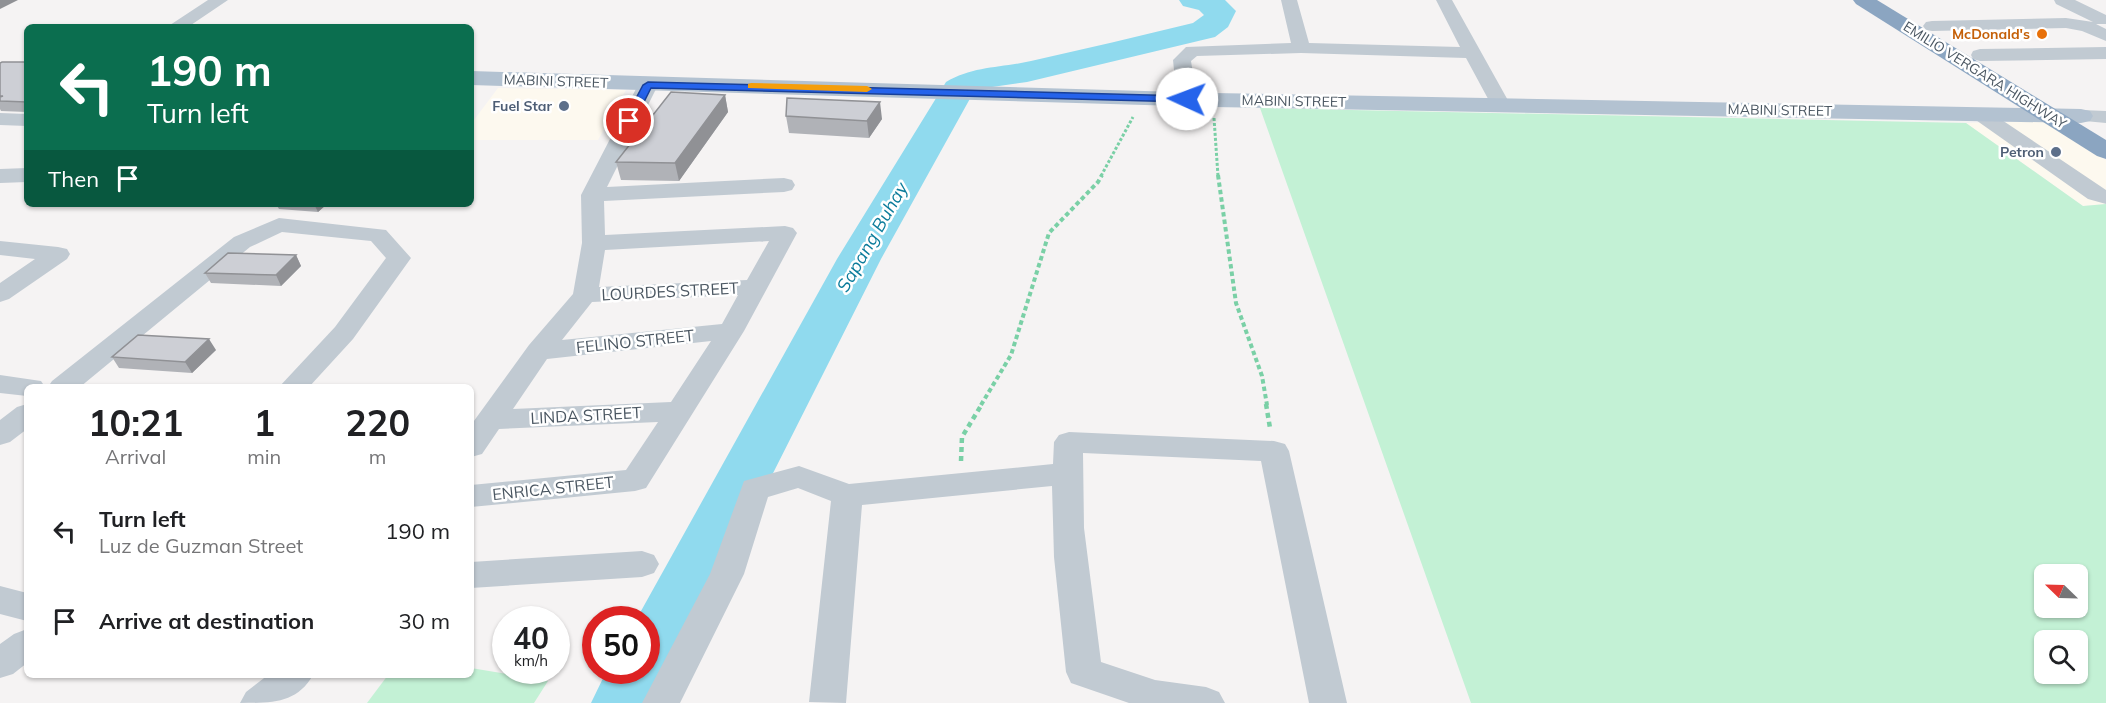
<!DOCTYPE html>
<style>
body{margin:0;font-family:Mulish,sans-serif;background:#f2f2f2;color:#202124;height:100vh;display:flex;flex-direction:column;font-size:22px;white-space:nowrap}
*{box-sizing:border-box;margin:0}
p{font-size:20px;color:#757577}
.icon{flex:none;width:33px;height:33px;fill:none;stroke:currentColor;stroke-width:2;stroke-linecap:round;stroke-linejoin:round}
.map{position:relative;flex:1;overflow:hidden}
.sheet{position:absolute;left:24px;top:384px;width:450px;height:294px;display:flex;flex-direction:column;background:#fff;border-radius:9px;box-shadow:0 2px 4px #0004}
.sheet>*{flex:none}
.banner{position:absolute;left:24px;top:24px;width:450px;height:183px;border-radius:9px;box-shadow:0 2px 4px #0004;background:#0b6e4f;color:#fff;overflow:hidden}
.needle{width:39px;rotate:293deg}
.controls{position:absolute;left:2034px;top:564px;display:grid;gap:12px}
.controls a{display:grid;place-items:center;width:54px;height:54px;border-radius:9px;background:#fff;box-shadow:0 2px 4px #0004;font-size:30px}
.speed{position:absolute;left:492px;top:606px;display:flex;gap:12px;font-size:30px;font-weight:700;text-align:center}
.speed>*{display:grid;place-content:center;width:78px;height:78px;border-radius:50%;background:#fff;box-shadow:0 2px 4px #0004;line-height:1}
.speed small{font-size:15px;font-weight:400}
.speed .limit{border:9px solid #d22;background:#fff;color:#111}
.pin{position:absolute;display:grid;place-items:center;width:51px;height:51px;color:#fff;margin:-26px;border:3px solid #fff;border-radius:50%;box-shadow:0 2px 6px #0007}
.me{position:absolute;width:66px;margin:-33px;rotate:272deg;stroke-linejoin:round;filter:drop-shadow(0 0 4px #0008)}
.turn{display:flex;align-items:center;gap:21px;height:126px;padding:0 24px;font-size:27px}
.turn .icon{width:78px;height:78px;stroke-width:2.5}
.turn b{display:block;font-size:42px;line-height:51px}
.then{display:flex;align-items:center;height:57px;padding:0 24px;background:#0003;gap:12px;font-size:22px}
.eta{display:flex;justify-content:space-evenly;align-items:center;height:102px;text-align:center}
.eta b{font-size:36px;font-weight:700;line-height:42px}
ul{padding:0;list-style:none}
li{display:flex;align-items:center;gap:18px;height:90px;padding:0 24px}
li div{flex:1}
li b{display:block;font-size:22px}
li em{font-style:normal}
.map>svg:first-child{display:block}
.commercial{fill:#fdf9ef}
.green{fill:#c3f1d5;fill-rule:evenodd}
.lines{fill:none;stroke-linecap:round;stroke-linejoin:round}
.river{fill:#90daee;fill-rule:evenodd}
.path-far2{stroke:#7ad0a6;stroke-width:3;stroke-dasharray:3 2;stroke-linecap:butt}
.path-far1{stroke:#7ad0a6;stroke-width:4;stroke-dasharray:4.5 3;stroke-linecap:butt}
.path{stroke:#7ad0a6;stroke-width:4.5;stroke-dasharray:5 4;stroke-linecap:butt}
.minor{fill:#c1cad2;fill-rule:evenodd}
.major{fill:#b3c2d1;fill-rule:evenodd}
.highway{fill:#8ba5c1;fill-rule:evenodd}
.wall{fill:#b0b2b7}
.shaded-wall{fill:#909195}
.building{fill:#cdcfd5;stroke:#909195;stroke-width:1.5}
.route{fill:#2563eb;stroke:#184099;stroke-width:1.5}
.slow{fill:#f59e0b}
.food-dot{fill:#e8710a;stroke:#fff;stroke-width:2}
.service-dot{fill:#5c6f8a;stroke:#fff;stroke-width:2}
.labels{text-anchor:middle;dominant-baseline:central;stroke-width:5;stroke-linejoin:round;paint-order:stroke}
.far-food-label{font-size:14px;font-weight:bold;fill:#c56008;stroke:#fff;text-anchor:end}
.far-street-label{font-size:14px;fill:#4a5661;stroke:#fff}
.far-service-label{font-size:14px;font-weight:bold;fill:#4e5e75;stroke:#fff;text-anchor:end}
.street-label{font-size:16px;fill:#4a5661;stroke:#fff}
.water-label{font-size:18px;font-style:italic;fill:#0c7c9b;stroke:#fff}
</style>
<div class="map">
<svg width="2106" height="703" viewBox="0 0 2106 703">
<rect width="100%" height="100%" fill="#f5f3f3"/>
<path class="commercial" d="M498,88l128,2 -28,50h-127v-16z
M2044,121l62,39v44l-23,2 -117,-83z"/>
<path class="green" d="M1260,108l706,15 117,83 23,-2v499h-635zM2044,574h34v34h-34zM2044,640h34v34h-34z
M471,668l77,13 -14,22h-167l21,-28h83z"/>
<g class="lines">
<path class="river" d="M1179,0h46l11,11 -8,16 -13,10 -188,45 -42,6 -13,7 -91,164 -224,444h-66l16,-33h39v-50h-10l201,-361 109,-177c27,-16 55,-14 85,-21 54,-12 108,-25 162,-38l11,-8 -5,-5 -16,-4z"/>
<path class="path-far2" d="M1214,118l4,58
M1101,176l32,-59"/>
<path class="path-far1" d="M1218,175l18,128 26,73 5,29
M981,405l30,-50 38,-122 49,-51 4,-7"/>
<path class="path" d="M1266,404l4,24
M961,461l1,-24 20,-33"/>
<path class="minor" d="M208,0h20l-40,27h-21z
M1281,0h16l12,43 151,4 -24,-47h16l58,104 -3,4h-14l-27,-50 -165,-5 -104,3 -6,5 6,38 -3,4h-14l-3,-4 -4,-39 13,-13 105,-4z
M2054,0h21l31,15v9h-10l10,5v12l-24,-10 -16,-3 -134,3 -6,-1 -3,-4 3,-4 6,-1 134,-3 27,4 -37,-18z
M2106,47v12l-126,2 -7,-2 -2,-4 2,-4 7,-2z
M648,79l7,2 3,4 -51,102 177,-9 8,2 3,5 -3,5 -8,2 -180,9 1,34 180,-9 8,2 4,5 -53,98 -98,157 -11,3 -164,16v-22l155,-15 32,-48 -159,7 -17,25 -11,3v-32l58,-80 44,-51 9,-51 -1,-48 57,-110 3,-4zM769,241l-22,39 -148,7 6,-37zM738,295l-16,29 -160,16 30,-38zM711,341l-40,61 -158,7 34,-50z
M1980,108l7,2 119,80v14l-18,-5 -115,-81 -3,-4 3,-4z
M2081,110l25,1v12l-32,-3 -3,-4 3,-4z
M0,113l27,1v12l-27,-1z
M27,168v14l-27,1v-14z
M279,218l107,12 25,28 -58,81 -44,48h-30l56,-60 51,-69 -15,-17 -89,-9 -32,15 -170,140h-32l4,-6 182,-144z
M0,241l58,6 9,2 3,5 -3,5 -58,40 -9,3v-19l35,-24 -35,-4z
M0,375l41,6 4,6h-18v9l-27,-3z
M27,404v25l-17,13 -10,3v-25l17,-13z
M1069,432l205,9 11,3 4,7 58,252h-38l-48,-242 -178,-8 1,75 17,134 54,18 51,7 13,5 6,11h-96l-58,-20 -5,-11 -12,-115 -2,-71 -190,19 -16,198 -37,-1 22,-201 -33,-13 -30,9 -24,77 -64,129h-38l68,-129 34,-93 55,-15 50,18 204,-20 1,-22 5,-7z
M642,551l12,4 5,9 -5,9 -12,4 -171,11v-26z
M0,586l27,7v28l-27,-7z
M27,629v34l-14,11 -13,4v-34l14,-10z
M268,675h45c-16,28 -40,28 -73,28l6,-11z"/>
<path class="major" d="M471,71l742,22 868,16 9,2 3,5 -3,5 -9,2 -868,-16 -742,-22z"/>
<path class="highway" d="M1853,0h24l229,140v19l-9,-3 -241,-152z"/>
</g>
<path class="wall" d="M27,61v51l-26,-1 -1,-2v-46l25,-1z
M725,95l3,17 -49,69 -58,-1 -5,-18z
M786,116l96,3 -13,19 -80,-5z
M276,204h51l-9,8 -39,-3z
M296,255l5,11 -20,20 -70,-3 -6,-10z
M216,350l-24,23 -73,-5 -7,-11z"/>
<path class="shaded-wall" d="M0,0h18l-18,9z
M725,95l3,17 -49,69 -4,-18z
M880,102l2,17 -13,19 -2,-17z
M314,204h13l-9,8z
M296,255l5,11 -20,20 -5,-11z
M209,339l7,11 -24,23 -7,-11z"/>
<path class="building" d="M27,61v41l-27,-1v-4l3,-1h-3v-33l2,-1h23z
M671,92l54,3 -50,68 -59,-1z
M787,98l93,4 -13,19 -81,-5z
M228,253l68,2 -20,20 -71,-2z
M138,335l71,4 -24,23 -73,-5z"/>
<path class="route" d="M648,82l539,14 5,3 -5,3 -536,-14 -18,36h-7l-2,-3 19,-36z"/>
<path class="slow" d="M751,83l116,3 5,3 -5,3 -119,-4v-4z"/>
<circle class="food-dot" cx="2042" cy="34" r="6"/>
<g class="service-dot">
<circle cx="564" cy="106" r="6"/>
<circle cx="2056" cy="152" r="6"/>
</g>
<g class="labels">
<g class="far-food-label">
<text x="2030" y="34">McDonald's</text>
</g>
<g class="far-street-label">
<text transform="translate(1985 75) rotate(32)">EMILIO VERGARA HIGHWAY</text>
<text transform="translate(556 81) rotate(2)">MABINI STREET</text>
<text transform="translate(1294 101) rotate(1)">MABINI STREET</text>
<text transform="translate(1780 110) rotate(1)">MABINI STREET</text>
</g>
<g class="far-service-label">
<text x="552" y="106">Fuel Star</text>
<text x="2044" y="152">Petron</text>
</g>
<g class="street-label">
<text transform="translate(670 291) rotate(-3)">LOURDES STREET</text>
<text transform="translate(635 341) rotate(-6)">FELINO STREET</text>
<text transform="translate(586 415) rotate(-3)">LINDA STREET</text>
<text transform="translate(553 488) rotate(-6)">ENRICA STREET</text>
</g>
<g class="water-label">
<text transform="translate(872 237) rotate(-60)">Sapang Buhay</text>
</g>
</g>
</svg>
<div class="controls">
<a><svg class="needle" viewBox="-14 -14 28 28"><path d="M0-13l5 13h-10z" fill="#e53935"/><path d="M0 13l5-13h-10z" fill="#757577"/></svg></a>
<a><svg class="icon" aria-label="search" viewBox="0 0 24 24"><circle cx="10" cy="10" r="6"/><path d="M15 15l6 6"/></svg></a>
</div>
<div class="speed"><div>40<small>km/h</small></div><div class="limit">50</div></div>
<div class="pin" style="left:629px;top:121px;background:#d93025"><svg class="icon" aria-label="arrive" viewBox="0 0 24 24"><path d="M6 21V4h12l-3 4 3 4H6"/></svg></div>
<svg class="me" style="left:1187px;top:99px" viewBox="-20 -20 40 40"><circle r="19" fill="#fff"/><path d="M0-13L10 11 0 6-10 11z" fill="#2563eb"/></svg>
<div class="banner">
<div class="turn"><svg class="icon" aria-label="left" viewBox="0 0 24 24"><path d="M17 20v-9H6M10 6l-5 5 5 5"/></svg><div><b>190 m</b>Turn left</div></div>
<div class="then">Then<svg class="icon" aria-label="arrive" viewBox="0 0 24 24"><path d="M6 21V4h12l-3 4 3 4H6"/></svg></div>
</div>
<section class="sheet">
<div class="eta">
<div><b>10:21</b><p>Arrival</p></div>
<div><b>1</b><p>min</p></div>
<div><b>220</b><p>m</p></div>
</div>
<ul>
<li><svg class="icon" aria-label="left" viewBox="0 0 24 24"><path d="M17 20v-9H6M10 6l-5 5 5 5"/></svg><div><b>Turn left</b><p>Luz de Guzman Street</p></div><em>190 m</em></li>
<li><svg class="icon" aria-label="arrive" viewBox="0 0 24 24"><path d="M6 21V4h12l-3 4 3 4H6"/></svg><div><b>Arrive at destination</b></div><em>30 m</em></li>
</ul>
</section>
</div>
